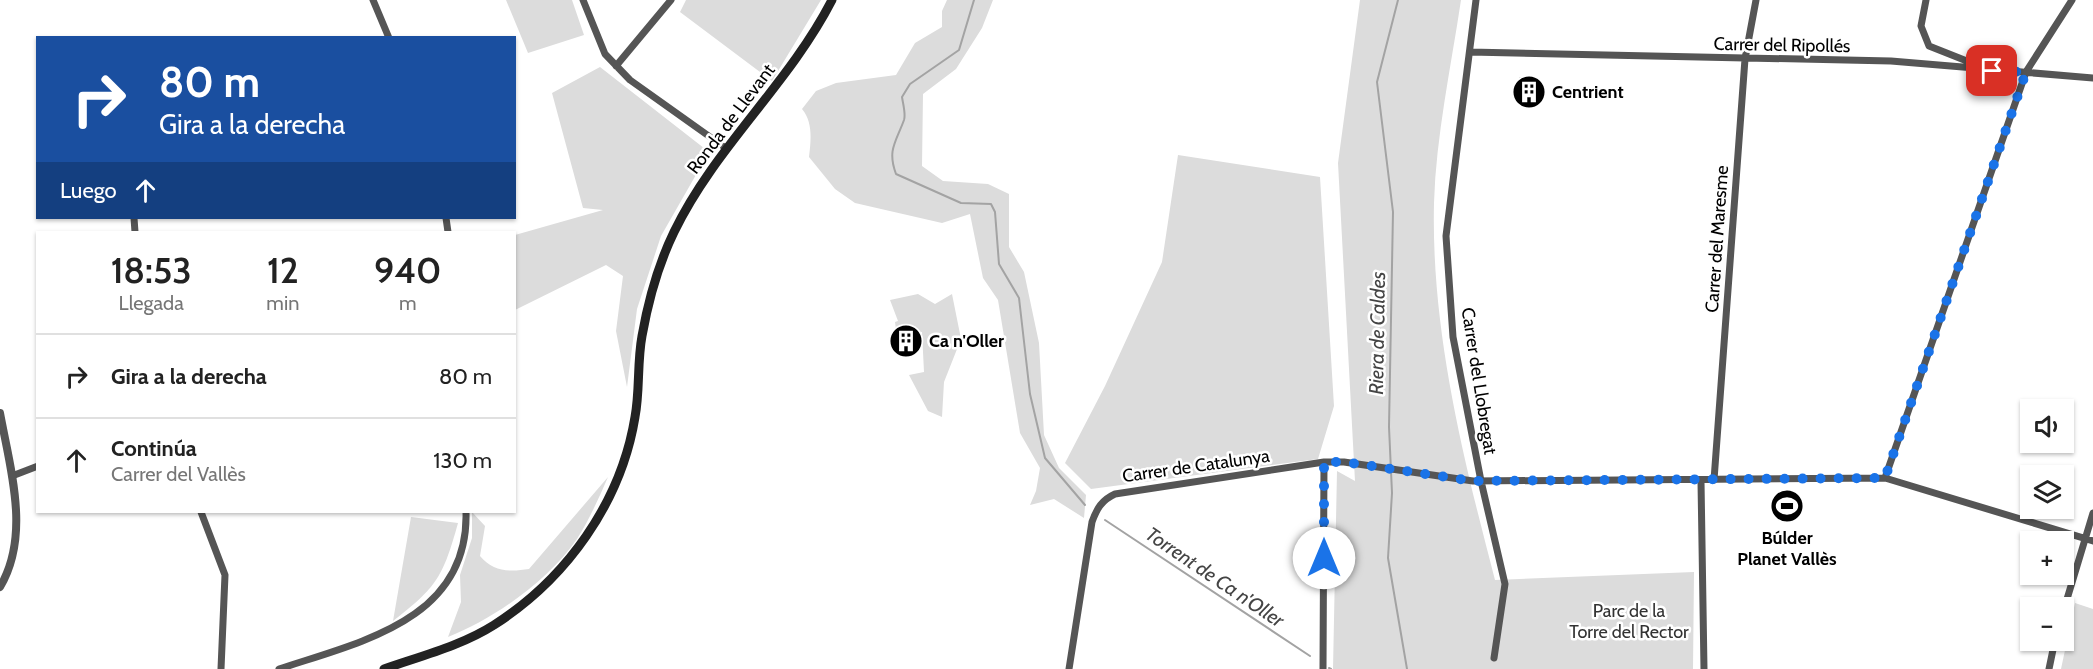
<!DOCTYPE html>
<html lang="es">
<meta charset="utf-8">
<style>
body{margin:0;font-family:Cabin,sans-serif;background:#f2f2f2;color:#222;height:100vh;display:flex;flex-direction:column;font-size:22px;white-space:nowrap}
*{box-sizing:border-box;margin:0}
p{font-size:20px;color:#767676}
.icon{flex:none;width:33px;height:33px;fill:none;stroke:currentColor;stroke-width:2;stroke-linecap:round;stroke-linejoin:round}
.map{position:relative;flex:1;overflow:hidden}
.panel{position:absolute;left:36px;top:231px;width:480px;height:282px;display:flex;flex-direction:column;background:#fff;border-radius:0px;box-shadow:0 2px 4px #0004}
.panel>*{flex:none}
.top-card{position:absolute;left:36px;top:36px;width:480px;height:183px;border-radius:0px;box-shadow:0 2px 4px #0004;background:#1a4fa0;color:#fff;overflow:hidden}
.tools{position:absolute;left:2020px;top:399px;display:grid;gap:12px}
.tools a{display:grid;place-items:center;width:54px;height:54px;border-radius:0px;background:#fff;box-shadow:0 2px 4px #0004;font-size:30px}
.pin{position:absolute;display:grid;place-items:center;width:51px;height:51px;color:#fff;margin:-26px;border-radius:12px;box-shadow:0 3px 9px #0006}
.me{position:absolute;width:66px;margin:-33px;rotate:0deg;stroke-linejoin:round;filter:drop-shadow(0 0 4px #0008)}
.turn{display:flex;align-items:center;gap:21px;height:126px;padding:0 24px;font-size:27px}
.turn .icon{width:78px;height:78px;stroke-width:2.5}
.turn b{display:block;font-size:42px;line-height:51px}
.then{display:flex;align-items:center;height:57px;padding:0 24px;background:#0003;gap:12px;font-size:22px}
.eta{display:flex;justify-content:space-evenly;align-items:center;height:102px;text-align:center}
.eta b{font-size:36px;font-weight:600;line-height:42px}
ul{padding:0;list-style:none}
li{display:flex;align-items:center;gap:18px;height:84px;padding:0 24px;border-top:2px solid #e0e0e0}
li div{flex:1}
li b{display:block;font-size:22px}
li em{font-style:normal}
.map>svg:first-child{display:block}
.green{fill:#dcdcdc}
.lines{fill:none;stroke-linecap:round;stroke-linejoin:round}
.stream{stroke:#a3a3a3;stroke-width:2}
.minor{stroke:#555;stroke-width:7}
.tertiary{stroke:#555;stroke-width:8}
.secondary{stroke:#222;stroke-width:9}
.route{stroke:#1a73e8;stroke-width:10;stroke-dasharray:0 18}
.labels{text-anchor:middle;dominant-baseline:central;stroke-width:5;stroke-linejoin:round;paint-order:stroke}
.street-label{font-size:18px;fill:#000;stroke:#fff}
.poi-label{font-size:18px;font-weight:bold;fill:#000;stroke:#fff;text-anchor:start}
.park-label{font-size:18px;fill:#333;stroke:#fff}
.water-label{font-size:20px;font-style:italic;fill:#444;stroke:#fff}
</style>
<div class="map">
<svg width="2093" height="669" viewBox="0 0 2093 669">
<rect width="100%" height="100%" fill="#fff"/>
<path class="green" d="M506,0h66l12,35 -56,18z
M686,0h135l-49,81 -92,-69z
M947,0h46l-11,28 -26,41 -33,25 -1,72 21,15 45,3 21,10v53l15,25 15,71 5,92 15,33 27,27 -2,23 -30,-19 -24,6 6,-14 4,-23 -20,-35 -22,-133 -15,-22 -13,-64 -28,9 -87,-20 -20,-14 -26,-32c2,-17 4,-35 -7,-48l14,-18 20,-8 60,-8 19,-32 27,-16v-16z
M1360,0h101c-10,67 -25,136 -27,203 -3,128 29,254 61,377l199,-8 -1,97h-360l4,-198 18,10 -17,-318z
M600,67l109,85 -48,84 -24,73 -10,78 -11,-56 7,-55 -17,-11 -91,45v-75l88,-25 -20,-2 -31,-115z
M1178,155l142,22 14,229 -16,53 -227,30 -26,-26 40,-77 57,-124z
M918,294l17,10 17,-10 9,45 -17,43 -2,35 -14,-6 -19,-36 15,-3 -2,-40 -25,4 -2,-14 3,-1 -8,-21z
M608,477c-9,21 -19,43 -31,62 -29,42 -83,80 -129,98l13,-35 -1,-27 12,-37v-26l13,14 -5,30c13,16 30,16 49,13z
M411,517l47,6c-15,54 -21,64 -65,98z
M2075,603l18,6v60h-32z"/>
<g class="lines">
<path class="stream" d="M974,0l-15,50 -49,34 -8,13c1,7 4,17 2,23 -8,22 -17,30 -8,54l65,29 30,1 4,8 4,52 20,34 11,96 15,64 40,47
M1398,0l-21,82 16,130 -4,215 3,66 -4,65 19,111
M1105,520l205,136
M1329,668l2,1"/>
<path class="minor" d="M373,0l16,38
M583,0l22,54 25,26 97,69
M1476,0l-30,236 7,101 28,144 24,103 -11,74
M1926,0l-5,26 8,20 53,21
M1470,52l421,9 202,17
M616,66l55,-66
M134,218l1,14
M446,218l2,14
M12,476l26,-10
M1885,478l141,-406 46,-72
M1714,480l31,-421 11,-59
M1701,481l3,188
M201,512l24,63 -4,94
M2064,609l29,-96
M279,669c81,-27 190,-49 187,-157
M1069,669l23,-147c5,-14 10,-22 23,-28l209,-32h20l129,19 412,-3 208,63
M1323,669l1,-207
M2049,669l6,-29"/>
<path class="tertiary" d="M0,413c10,55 31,122 0,174"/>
<path class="secondary" d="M384,669c37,-13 77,-23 110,-44 72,-46 127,-122 141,-208 5,-26 2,-54 7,-81 6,-34 17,-73 32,-104 41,-85 115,-148 158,-232"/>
</g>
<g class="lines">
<path class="route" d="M1324,558v-96h20l129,19 412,-3 141,-406 -34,-1"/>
</g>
<defs>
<symbol id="building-disc" viewBox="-11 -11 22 22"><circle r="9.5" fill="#000" stroke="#fff"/><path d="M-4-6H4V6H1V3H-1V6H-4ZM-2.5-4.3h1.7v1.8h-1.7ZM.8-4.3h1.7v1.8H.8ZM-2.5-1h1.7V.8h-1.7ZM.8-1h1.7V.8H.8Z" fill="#fff"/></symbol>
<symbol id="stadium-disc" viewBox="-11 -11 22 22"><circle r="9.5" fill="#000" stroke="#fff"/><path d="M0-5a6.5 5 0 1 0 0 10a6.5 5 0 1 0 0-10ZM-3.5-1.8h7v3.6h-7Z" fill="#fff"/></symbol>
</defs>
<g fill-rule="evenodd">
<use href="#building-disc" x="1510" y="73" width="38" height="38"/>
<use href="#building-disc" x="887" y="322" width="38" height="38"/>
<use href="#stadium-disc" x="1768" y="487" width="38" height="38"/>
</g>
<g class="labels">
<g class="street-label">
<text transform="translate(1782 45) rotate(1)">Carrer del Ripollés</text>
<text transform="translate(731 119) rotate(-53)">Ronda de Llevant</text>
<text transform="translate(1717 239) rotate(-86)">Carrer del Maresme</text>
<text transform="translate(1479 381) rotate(81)">Carrer del Llobregat</text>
<text transform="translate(1196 466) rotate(-8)">Carrer de Catalunya</text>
</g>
<g class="poi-label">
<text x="1552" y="92">Centrient</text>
<text x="929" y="341">Ca n'Oller</text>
<text x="1787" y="538" text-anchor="middle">Búlder<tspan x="1787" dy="21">Planet Vallès</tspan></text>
</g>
<g class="park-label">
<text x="1629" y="611">Parc de la<tspan x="1629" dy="21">Torre del Rector</tspan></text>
</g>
<g class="water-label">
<text transform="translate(1377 333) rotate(-89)">Riera de Caldes</text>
<text transform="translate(1215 577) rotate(34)">Torrent de Ca n'Oller</text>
</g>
</g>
</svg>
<div class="tools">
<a><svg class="icon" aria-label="sound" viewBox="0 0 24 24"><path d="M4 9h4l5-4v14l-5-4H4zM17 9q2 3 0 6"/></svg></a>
<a><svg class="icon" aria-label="layers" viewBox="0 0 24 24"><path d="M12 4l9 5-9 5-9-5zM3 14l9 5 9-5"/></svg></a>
<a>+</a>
<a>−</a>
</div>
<div class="pin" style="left:1992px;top:71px;background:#d93025"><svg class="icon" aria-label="arrive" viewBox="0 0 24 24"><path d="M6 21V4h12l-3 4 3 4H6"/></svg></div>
<svg class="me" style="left:1324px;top:558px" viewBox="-20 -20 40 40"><circle r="19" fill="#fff"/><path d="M0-13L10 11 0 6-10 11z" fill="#1a73e8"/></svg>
<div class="top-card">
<div class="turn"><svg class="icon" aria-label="right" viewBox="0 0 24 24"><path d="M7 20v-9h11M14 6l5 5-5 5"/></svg><div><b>80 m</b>Gira a la derecha</div></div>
<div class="then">Luego<svg class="icon" aria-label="ahead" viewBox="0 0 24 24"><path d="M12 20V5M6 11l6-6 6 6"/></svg></div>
</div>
<section class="panel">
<div class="eta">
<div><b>18:53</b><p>Llegada</p></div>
<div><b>12</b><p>min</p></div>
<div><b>940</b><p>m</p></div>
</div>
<ul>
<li><svg class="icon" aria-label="right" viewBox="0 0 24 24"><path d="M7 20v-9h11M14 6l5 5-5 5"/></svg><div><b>Gira a la derecha</b></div><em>80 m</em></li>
<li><svg class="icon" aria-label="ahead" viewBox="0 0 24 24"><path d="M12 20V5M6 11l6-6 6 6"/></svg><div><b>Continúa</b><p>Carrer del Vallès</p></div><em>130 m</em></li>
</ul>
</section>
</div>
